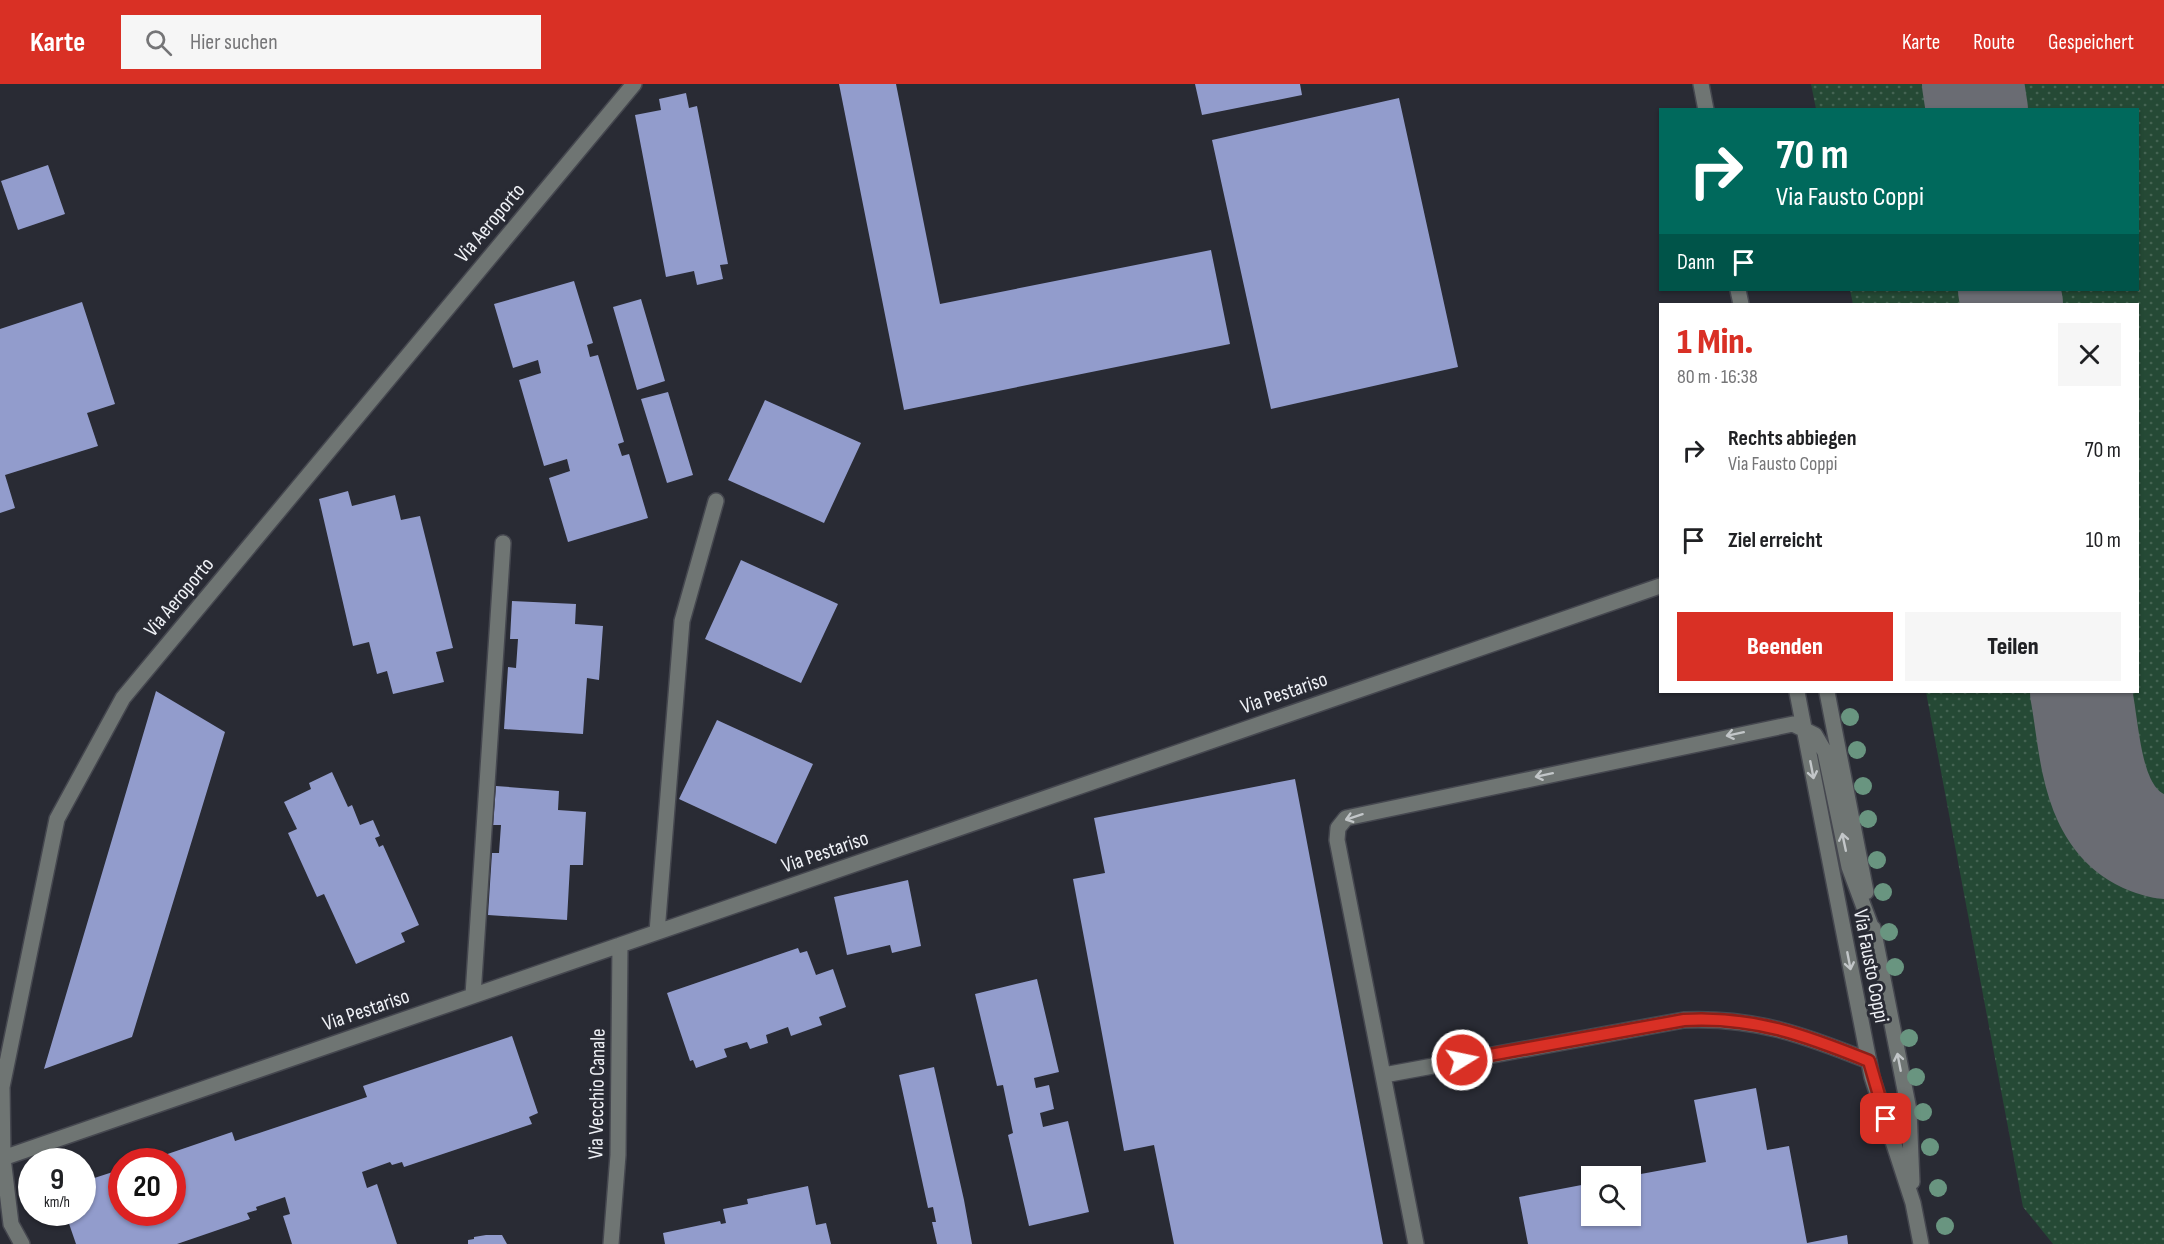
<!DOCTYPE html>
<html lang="de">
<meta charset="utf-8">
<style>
body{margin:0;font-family:"Sofia Sans Condensed",sans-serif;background:#f6f6f6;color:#202124;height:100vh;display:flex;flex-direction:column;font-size:22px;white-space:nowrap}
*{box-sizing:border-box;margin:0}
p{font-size:20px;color:#757577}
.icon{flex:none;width:33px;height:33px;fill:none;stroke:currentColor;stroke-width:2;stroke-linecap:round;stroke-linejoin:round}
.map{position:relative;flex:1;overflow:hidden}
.sheet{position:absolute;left:1659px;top:219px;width:480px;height:390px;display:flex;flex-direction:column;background:#fff;border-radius:0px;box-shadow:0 2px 4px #0004}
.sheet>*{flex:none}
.top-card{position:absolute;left:1659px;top:24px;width:480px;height:183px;border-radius:0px;box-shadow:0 2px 4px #0004;background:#00695c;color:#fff;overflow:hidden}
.fabs{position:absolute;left:1581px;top:1082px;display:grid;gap:12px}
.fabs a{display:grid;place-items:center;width:60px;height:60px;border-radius:0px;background:#fff;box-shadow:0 2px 4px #0004;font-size:30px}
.speed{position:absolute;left:18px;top:1064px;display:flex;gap:12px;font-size:30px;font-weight:700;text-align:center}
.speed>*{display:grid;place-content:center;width:78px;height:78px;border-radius:50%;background:#fff;box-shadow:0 2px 4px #0004;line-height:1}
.speed small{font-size:15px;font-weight:400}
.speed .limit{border:9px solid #d22;background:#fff;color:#111}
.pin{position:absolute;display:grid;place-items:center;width:51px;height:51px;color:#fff;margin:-26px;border-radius:12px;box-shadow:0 3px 9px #0006}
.me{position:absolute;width:66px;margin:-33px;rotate:80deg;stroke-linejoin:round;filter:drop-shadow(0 0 4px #0008)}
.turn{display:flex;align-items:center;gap:21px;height:126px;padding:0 18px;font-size:27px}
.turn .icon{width:78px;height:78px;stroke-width:2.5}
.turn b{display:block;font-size:42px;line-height:51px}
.then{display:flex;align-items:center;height:57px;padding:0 18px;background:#0003;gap:12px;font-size:22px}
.round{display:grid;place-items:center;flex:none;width:63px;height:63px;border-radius:0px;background:#f6f6f6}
.overview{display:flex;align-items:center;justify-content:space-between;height:102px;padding:0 18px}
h1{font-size:36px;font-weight:800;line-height:45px;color:#d93025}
.cta{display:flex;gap:12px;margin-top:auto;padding:12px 18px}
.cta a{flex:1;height:69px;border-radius:0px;background:#d93025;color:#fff;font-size:24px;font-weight:800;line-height:69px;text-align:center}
.cta a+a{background:#f6f6f6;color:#202124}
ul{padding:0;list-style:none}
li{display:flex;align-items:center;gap:18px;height:90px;padding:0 18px}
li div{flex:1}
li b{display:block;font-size:22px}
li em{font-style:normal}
header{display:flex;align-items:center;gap:36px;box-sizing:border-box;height:84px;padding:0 30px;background:#d93025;color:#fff}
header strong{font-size:28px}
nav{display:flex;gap:33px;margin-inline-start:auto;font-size:21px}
.search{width:420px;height:54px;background:#f6f6f6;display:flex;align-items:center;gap:15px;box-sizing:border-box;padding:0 21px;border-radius:0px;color:#757577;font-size:22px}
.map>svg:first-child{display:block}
.grass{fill:url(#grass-dots)}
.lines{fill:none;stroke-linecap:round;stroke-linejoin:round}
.taxiway{stroke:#6a6c73;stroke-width:102}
.building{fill:#929ccc}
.minor-casing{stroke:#45474f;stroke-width:18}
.minor{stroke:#6f7573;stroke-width:15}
.tree{fill:#699580}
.oneway{stroke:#c2c6c8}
.route-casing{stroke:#8d1f18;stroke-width:15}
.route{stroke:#d93025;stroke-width:10}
.labels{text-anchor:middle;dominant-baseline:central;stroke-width:6;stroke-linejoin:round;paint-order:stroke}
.street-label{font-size:21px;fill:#eff1f6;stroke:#292b34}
</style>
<header>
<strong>Karte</strong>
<div class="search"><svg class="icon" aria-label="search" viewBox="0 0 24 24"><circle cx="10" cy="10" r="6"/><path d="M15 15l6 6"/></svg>Hier suchen</div>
<nav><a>Karte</a><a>Route</a><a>Gespeichert</a></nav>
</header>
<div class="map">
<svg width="2164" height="1160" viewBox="0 0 2164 1160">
<defs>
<pattern id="grass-dots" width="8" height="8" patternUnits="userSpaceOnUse" patternTransform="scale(1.5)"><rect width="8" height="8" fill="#254935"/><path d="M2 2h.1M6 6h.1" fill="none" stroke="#456453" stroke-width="1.8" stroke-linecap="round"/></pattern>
</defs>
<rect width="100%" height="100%" fill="#292b34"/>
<path class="grass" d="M1811,0h353v1160h-111l-30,-37 -97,-515h212v-388h-285l-3,-14h288v-180l-322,-1z"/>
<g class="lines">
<path class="taxiway" d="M1973,0l4,26
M2009,206l3,14
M2081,608c11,60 9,140 83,156"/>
</g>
<path class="building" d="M839,0h57l44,220 271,-54 19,94 -326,66z
M1195,0h105l2,11 -100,20z
M686,9l3,15 8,-2 31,158 -8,1 3,14 -26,6 -3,-14 -28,6 -31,-162 26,-5 -2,-11z
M1399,14l59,269 -187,42 -59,-269z
M48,81l17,49 -47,16 -17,-49z
M574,197l19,62 -6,2 3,12 8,-2 26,87 -6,2 4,12 7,-2 19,64 -80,24 -19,-64 21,-7 -3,-12 -23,7 -25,-86 22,-7 -3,-13 -25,8 -19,-64z
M641,215l24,82 -28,9 -24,-83z
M82,218l33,102 -28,9 11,33 -93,29 10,33 -15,5v-184z
M668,308l25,83 -26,8 -26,-84z
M765,316l96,43 -37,80 -96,-43z
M348,407l4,15 43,-11 6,25 19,-4 33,132 -17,4 8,30 -51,12 -6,-23 -10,3 -8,-32 -16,4 -34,-147z
M741,476l97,44 -37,79 -96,-44z
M512,517l64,3 -1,20 28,2 -4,54 -12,-2 -4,56 -79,-5 4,-62 8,1 2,-29h-8z
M156,607l69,41 -93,305 -88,32z
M717,636l96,44 -37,80 -97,-45z
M332,688l16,35 4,-2 8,20 13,-5 7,16 -5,2 4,9 4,-2 36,80 -18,8 4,9 -49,22 -32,-70 -7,3 -29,-64 9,-4 -13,-27 27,-13 -2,-6z
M1295,695l88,465h-209l-20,-99 -30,6 -51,-272 32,-6 -11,-55z
M496,702l63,5 -1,19 28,2 -3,53h-13l-3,55 -79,-5 4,-62h7l2,-28h-8z
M908,796l13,66 -29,7 -2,-8 -43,10 -13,-58z
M798,864l2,5 7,-2 9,24 17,-6 13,38 -27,10 3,8 -31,11 -3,-9 -22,8 2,8 -18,6 -3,-7 -23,7 3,8 -31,11 -3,-8 -3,1 -23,-68z
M1037,895l22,93 -25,6 2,10 13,-3 5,24 -14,4 3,14 25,-6 21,91 -60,14 -21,-91 5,-2 -10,-48 -6,1 -22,-92z
M512,952l26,77 -9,4 3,7 -128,43 -2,-5 -10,3 -2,-3 -28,10 5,16 10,-4 20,60h-105l-9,-28 7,-2 -5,-17 -29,10 1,3 -10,3 3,6 -73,25h-101l-11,-32h17v-30l40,-13v43h50v-51h-25l85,-29 3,9 132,-44 -4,-11z
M934,983l30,133 8,44h-35l-5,-22h4l-3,-15 -5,1 -29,-133z
M1756,1004l11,62 22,-4 18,97 40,-8 1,9h-320l-9,-47 73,-14v32h38v-39l76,-14 -12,-62z
M808,1102l8,39 10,-2 5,21h-166l-2,-11 57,-12 1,3 5,-1 -3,-14 25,-5 -1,-5z
M486,1151h16l5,9h-39v-4l6,-1v-2z"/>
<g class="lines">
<defs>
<path id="minor" d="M1701,0l5,26
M1738,206l3,14
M1797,608l75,385 41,126 8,41
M1827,608l39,200
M1873,844l36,182 3,72
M657,848l25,-311 34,-120
M473,911l30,-452
M1384,991l300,-55c71,-3 120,15 185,41
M3,1074l1657,-572
M22,1160l-11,-20 -8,-66 -1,-71 55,-268 66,-121 511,-614
M611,1160l7,-89 2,-210
M1416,1160l-79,-404 1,-12 8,-10 447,-94 22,11 10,17 24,115 26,70"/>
</defs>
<use href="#minor" class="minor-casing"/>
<use href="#minor" class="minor"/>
</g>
<g class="tree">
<circle cx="1850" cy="633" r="9"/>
<circle cx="1857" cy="666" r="9"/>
<circle cx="1863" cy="702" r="9"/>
<circle cx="1868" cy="735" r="9"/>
<circle cx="1877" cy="776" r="9"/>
<circle cx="1883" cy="808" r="9"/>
<circle cx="1889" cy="848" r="9"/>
<circle cx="1895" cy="883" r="9"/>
<circle cx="1909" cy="954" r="9"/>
<circle cx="1916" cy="993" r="9"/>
<circle cx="1923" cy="1028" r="9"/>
<circle cx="1930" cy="1063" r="9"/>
<circle cx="1938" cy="1104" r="9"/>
<circle cx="1945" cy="1142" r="9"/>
</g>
<defs><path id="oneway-shaft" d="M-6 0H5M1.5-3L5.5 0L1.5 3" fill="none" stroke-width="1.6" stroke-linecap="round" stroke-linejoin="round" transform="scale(1.5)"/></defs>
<g class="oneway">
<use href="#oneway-shaft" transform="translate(1735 650) rotate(168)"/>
<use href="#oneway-shaft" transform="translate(1812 686) rotate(79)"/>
<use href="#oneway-shaft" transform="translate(1544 691) rotate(168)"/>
<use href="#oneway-shaft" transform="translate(1354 733) rotate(162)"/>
<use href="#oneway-shaft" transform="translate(1844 758) rotate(-102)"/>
<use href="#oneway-shaft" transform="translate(1849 877) rotate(79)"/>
<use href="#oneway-shaft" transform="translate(1899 978) rotate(-101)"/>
</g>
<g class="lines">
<defs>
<path id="route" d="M1462,976l222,-40c69,-4 121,15 185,41l17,58"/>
</defs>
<use href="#route" class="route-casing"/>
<use href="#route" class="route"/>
</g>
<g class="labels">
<g class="street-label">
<text transform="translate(490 139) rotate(-50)">Via Aeroporto</text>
<text transform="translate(179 513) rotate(-50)">Via Aeroporto</text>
<text transform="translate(1284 609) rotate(-19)">Via Pestariso</text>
<text transform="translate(825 768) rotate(-19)">Via Pestariso</text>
<text transform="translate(1871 882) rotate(79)">Via Fausto Coppi</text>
<text transform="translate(366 926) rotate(-19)">Via Pestariso</text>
<text transform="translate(597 1010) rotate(-89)">Via Vecchio Canale</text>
</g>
</g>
</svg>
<div class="fabs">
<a><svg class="icon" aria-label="search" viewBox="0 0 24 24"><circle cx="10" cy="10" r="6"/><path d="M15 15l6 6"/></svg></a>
</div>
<div class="speed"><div>9<small>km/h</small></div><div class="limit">20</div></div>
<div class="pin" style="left:1886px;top:1035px;background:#d93025"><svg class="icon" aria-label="arrive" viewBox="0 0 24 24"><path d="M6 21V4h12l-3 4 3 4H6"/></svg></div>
<svg class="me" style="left:1462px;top:976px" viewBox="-20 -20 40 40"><circle r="17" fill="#d93025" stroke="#fff" stroke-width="3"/><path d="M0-11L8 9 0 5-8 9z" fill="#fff"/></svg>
<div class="top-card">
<div class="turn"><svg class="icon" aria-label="right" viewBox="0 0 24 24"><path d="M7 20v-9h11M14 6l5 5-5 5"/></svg><div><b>70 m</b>Via Fausto Coppi</div></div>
<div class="then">Dann<svg class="icon" aria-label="arrive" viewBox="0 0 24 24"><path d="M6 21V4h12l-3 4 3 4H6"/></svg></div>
</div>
<section class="sheet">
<div class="overview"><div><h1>1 Min.</h1><p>80 m · 16:38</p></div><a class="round"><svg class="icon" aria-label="close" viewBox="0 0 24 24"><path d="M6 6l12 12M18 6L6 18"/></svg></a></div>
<ul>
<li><svg class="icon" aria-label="right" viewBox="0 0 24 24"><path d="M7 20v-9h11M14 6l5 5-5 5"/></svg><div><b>Rechts abbiegen</b><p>Via Fausto Coppi</p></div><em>70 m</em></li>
<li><svg class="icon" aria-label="arrive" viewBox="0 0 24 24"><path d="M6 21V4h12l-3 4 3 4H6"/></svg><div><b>Ziel erreicht</b></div><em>10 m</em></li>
</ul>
<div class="cta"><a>Beenden</a><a>Teilen</a></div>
</section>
</div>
